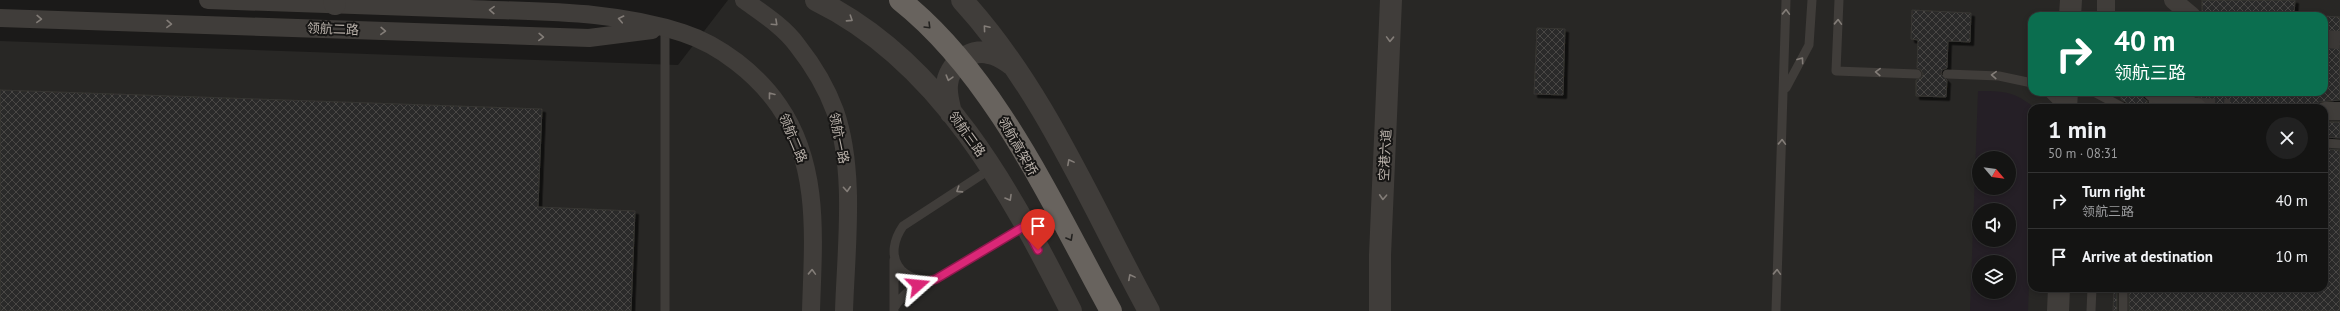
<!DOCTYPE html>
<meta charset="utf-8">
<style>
body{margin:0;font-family:"PT Sans","Noto Sans SC",sans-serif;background:#212121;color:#f1f3f6;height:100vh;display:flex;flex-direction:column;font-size:15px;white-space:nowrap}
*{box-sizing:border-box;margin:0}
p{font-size:13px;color:#9d9ea0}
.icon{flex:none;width:22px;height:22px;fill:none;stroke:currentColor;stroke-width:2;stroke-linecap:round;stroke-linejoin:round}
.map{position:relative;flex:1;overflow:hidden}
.drawer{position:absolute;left:2028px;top:104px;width:300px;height:188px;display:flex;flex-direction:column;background:#141413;border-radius:12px;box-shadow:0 2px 6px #0003,0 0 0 1px #333}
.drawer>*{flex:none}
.guide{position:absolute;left:2028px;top:12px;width:300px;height:84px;border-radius:12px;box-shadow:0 2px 6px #0003,0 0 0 1px #333;background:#0b6e4f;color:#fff;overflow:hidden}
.needle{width:26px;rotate:119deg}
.fabs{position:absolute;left:1972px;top:151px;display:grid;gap:8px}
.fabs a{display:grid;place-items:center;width:44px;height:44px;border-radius:50%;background:#141413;box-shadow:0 2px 6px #0003,0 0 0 1px #333;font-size:20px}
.pin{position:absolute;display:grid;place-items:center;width:34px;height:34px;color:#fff;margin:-41px -17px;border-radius:50% 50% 50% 0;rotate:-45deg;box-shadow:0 0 4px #0007}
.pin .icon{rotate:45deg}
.me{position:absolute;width:44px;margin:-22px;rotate:72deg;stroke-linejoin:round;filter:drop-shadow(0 0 3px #0008)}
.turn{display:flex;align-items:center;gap:14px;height:84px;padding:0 20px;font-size:18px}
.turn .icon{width:52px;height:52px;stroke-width:2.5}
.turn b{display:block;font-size:28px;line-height:34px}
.round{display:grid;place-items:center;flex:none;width:42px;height:42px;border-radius:21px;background:#212121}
.overview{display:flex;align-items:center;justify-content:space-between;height:68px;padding:0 20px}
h1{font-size:24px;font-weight:600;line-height:30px}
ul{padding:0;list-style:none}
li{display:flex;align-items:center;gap:12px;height:56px;padding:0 20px;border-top:1px solid #333}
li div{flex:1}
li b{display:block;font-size:15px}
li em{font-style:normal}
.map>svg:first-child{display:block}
.built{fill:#282725;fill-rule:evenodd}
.grass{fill:#251f26;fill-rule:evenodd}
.building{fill:url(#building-cross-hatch);stroke:#373633;filter:url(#shadow)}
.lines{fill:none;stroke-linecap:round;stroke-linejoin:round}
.minor-tunnel{stroke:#3b3836;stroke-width:18;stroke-dasharray:18 9;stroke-linecap:butt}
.service{stroke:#403d3a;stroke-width:9}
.minor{stroke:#403d3a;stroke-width:18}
.tertiary{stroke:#403d3a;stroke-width:22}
.trunk-bridge{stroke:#68635e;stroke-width:22}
.oneway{stroke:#837d78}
.oneway2{stroke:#22211f}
.route-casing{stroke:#8e194d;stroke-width:10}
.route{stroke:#db2777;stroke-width:7}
.labels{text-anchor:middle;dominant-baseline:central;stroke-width:4;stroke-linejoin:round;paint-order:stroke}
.street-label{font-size:13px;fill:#bab2ab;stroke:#161514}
</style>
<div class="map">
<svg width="2340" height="311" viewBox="0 0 2340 311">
<defs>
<pattern id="building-cross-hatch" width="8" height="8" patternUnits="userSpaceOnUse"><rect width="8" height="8" fill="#2c2b29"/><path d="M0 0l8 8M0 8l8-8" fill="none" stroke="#484745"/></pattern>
<filter id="shadow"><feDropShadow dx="3.5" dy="3.5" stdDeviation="0" flood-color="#0009"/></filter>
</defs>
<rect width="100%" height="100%" fill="#1b1a19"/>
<path class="built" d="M728,0h1612v311h-2340v-270l678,24zM2032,16h292v76h-292zM2032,108h292v180h-292zM1979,158h30v30h-30zM1979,210h30v30h-30zM1979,262h30v30h-30z"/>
<path class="grass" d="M1978,91c23,0 35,0 53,14l1,99 -4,107h-58zM1979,158h30v30h-30zM1979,210h30v30h-30zM1979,262h30v30h-30z"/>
<path class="building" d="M2202,0h93l-1,16h-92z
M1912,10l59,3 -1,29 -22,-1 -1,27 -5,2 -1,4 6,6 -1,17 -30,-1v-16l6,-3 1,-3 -3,-5 -3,-1 1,-28 -7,-1z
M2324,16l16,1v83l-21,2 -5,6h-107l-3,-9 -24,-7h144z
M1537,28l28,1 -2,66 -29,-1z
M0,90l542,19 -4,98 97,4 -4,100h-631z
M2121,92h21l1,6 4,3v7h-17l-3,-5 -6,-4z
M2324,122h16v16l-16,-1z
M2324,149l16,1v161h-211v-23h195z
M2114,288h3v23h-4z"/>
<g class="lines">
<path class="minor-tunnel" d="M2324,39l16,1
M2197,107l33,1"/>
<path class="service" d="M1839,0l-3,71 81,3
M1947,74l52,2 33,7
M1786,88l23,-43 3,-45
M2048,92l15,15
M2094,92l30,16
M2153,108l1,-15
M2324,143l16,1
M992,168l-89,58c-21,30 -3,59 33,53l89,-53
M894,308c9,-14 17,-20 32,-27
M665,311v-283
M894,311v-51
M1776,311l10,-311
M2091,311l1,-23
M2123,311v-23"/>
<path class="minor" d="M208,0c87,3 174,6 261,9 71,3 145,1 214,24 37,12 74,41 96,73 42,61 34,135 32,205
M744,0c18,13 40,27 53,45 15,19 30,44 38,66 21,60 11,137 9,200
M2106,0v16
M2173,0l19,16
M0,18l589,20 63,-8
M2152,92l21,9 24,6
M2324,111h16"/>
<path class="tertiary" d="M334,0l1,4
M816,0c125,61 194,191 255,311
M962,0c81,88 130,207 187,311
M2070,16l1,-16
M2066,108l1,-16
M951,113c-2,-9 -5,-19 -4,-28 1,-19 23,-37 42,-32 9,1 15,6 22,11
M1380,311v-56l11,-255
M2058,311l1,-23"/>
<path class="trunk-bridge" d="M900,0c95,75 153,206 211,311"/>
</g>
<defs><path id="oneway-chevron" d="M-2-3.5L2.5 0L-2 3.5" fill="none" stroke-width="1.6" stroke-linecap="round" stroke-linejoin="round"/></defs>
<g class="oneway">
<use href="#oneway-chevron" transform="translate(492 10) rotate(-178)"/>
<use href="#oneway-chevron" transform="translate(1786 12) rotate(-88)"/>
<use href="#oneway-chevron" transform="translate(39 19) rotate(2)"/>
<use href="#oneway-chevron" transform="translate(621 19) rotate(-168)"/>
<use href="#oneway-chevron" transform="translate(850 19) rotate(33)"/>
<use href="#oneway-chevron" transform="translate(1838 22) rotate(-88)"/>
<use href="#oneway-chevron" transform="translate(775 23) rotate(43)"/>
<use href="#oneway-chevron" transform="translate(169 24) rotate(2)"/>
<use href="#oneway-chevron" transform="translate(986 28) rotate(-130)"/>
<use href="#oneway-chevron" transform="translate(383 31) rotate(2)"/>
<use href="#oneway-chevron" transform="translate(541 37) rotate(2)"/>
<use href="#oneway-chevron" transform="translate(1390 39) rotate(92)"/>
<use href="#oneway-chevron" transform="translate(1801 60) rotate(-54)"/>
<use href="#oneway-chevron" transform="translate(1878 72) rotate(-178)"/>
<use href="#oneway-chevron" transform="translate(1994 75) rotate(-177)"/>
<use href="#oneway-chevron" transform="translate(949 78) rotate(106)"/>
<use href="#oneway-chevron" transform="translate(771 95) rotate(-128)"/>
<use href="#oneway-chevron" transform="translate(1782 142) rotate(-88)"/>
<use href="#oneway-chevron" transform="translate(1070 162) rotate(-118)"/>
<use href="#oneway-chevron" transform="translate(847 189) rotate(86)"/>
<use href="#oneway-chevron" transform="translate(959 190) rotate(147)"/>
<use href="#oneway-chevron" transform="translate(1383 197) rotate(93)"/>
<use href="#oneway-chevron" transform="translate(1009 198) rotate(60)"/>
<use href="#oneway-chevron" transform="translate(812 272) rotate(-88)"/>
<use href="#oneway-chevron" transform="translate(1777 272) rotate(-88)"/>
<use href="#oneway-chevron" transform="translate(1131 277) rotate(-118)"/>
</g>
<g class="oneway2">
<use href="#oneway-chevron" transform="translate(928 26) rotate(45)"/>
<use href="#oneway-chevron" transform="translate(1070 238) rotate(61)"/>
</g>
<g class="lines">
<defs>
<path id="route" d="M918,285l18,-6 89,-53 13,24"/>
</defs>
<use href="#route" class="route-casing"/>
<use href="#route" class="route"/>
</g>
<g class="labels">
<g class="street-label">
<text transform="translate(333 29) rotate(2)">领航二路</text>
<text transform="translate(967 134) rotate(54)">领航三路</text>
<text transform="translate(793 138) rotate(67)">领航二路</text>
<text transform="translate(839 138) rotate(78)">领航一路</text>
<text transform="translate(1018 146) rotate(60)">领航高架桥</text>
<text transform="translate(1385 155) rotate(-87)">空港六道</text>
</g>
</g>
</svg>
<div class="fabs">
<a><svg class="needle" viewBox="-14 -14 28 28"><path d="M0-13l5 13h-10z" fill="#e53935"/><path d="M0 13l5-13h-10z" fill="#9d9ea0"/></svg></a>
<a><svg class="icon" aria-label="sound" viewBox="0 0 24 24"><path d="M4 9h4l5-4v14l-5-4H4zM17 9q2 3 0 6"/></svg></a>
<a><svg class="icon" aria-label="layers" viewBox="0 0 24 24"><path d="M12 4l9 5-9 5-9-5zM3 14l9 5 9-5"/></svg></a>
</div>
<div class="pin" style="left:1038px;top:250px;background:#d93025"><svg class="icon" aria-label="arrive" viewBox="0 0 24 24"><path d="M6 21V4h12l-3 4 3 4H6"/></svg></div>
<svg class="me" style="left:918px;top:285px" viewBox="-20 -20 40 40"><path d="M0-17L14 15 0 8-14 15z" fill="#db2777" stroke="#fff" stroke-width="4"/></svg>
<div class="guide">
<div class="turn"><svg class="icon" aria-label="right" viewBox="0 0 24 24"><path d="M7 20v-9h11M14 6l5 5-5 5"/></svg><div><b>40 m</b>领航三路</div></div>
</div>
<section class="drawer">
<div class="overview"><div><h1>1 min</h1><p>50 m · 08:31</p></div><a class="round"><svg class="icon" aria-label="close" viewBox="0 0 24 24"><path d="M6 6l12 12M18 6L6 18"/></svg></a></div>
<ul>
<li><svg class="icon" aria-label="right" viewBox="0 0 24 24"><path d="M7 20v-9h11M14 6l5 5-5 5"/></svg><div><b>Turn right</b><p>领航三路</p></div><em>40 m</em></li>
<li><svg class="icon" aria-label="arrive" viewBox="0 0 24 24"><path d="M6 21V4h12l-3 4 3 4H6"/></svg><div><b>Arrive at destination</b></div><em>10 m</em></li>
</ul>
</section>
</div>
